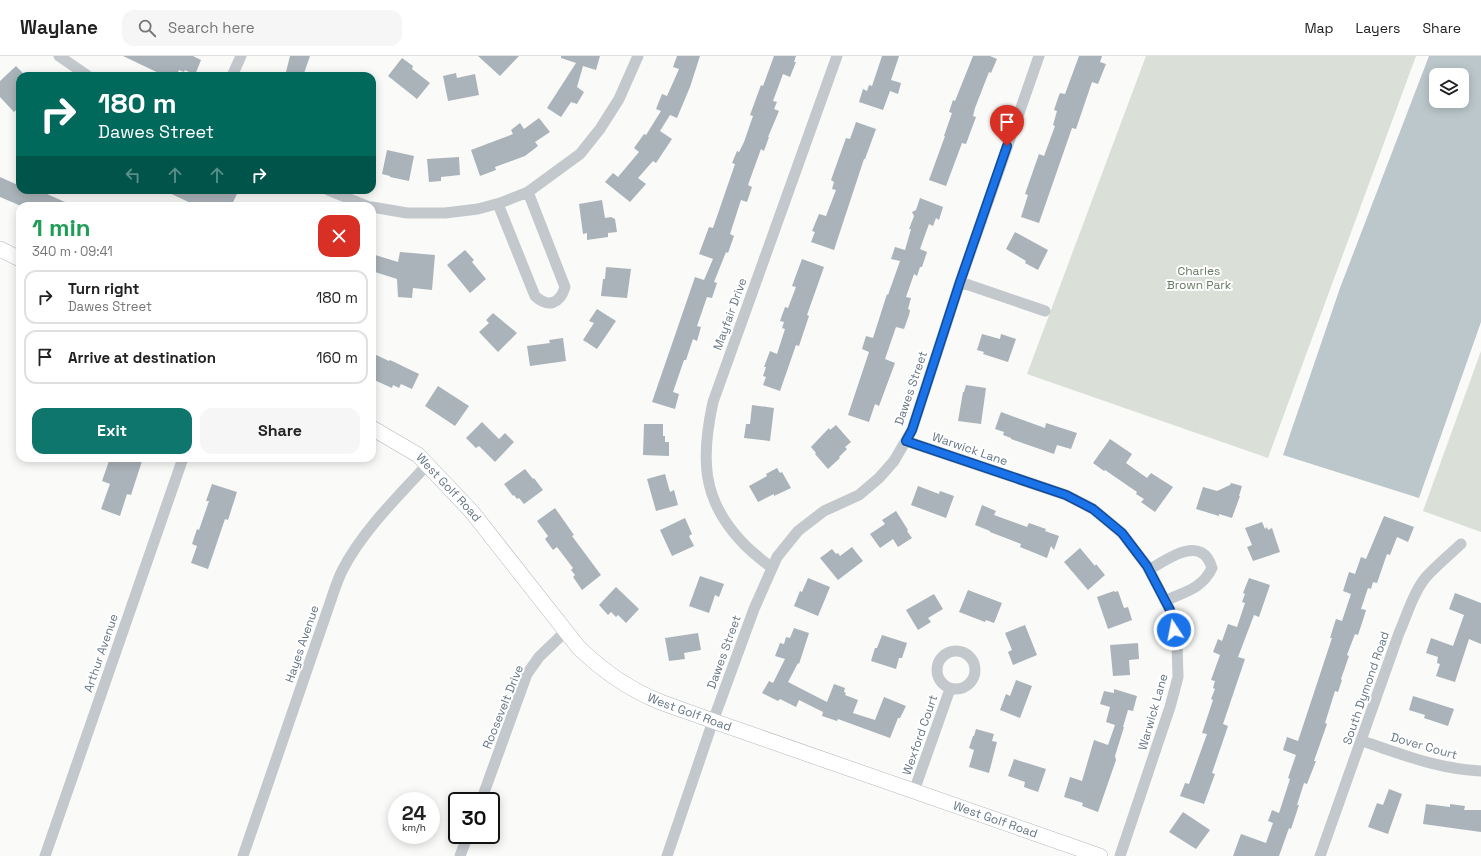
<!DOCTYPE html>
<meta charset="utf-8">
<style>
body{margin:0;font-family:"Space Grotesk",sans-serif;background:#f6f6f6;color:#222;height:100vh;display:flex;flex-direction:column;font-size:15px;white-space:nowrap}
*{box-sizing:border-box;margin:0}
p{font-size:13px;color:#767676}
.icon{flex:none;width:22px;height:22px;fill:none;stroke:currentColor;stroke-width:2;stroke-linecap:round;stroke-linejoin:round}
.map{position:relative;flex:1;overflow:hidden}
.sheet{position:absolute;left:16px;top:146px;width:360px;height:260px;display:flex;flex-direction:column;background:#fff;border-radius:12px;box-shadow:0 2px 10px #0003}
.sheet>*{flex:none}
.guide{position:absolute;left:16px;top:16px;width:360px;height:122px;border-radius:12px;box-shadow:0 2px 10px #0003;background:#00695c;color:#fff;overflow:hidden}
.fabs{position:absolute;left:1429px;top:12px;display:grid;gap:8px}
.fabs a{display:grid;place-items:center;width:40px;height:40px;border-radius:8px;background:#fff;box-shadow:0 2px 10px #0003;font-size:20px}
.speed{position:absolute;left:388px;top:736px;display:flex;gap:8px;font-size:20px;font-weight:700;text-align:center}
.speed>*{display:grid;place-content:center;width:52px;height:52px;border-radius:50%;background:#fff;box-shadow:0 2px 10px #0003;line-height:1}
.speed small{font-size:10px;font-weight:400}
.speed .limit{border:2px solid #111;border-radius:6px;background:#fff;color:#111}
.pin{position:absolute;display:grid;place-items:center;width:34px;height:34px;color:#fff;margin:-41px -17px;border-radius:50% 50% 50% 0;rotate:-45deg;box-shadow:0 0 4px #0007}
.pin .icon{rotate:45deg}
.me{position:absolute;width:44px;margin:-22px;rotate:349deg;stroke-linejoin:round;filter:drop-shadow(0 0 3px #0008)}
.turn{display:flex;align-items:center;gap:14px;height:84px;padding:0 16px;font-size:18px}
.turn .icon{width:52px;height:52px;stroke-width:2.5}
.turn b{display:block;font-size:28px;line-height:34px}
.lanes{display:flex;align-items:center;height:38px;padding:0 16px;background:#0003;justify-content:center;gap:20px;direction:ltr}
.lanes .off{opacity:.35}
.round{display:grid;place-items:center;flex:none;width:42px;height:42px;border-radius:12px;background:#f6f6f6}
.headline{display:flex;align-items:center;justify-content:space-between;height:68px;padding:0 16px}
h1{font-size:24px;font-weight:800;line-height:30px;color:#1e9e55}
.action{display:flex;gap:8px;margin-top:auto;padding:8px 16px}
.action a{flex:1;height:46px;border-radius:12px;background:#0f766e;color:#fff;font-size:16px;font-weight:800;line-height:46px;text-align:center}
.action a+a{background:#f6f6f6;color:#222}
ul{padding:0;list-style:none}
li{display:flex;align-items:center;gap:12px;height:54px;margin:0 8px 6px;padding:0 8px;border:2px solid #e0e0e0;border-radius:12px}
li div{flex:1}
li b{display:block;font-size:15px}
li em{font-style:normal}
header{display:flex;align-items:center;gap:24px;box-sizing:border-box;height:56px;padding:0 20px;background:#fff;border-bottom:1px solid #e0e0e0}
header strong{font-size:19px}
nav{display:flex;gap:22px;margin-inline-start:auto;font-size:14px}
.search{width:280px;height:36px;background:#f6f6f6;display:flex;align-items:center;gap:10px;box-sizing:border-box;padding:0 14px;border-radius:12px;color:#767676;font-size:15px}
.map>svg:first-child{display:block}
.green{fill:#dadfd7}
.water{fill:#bbc7cb;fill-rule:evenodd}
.building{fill:#aab3b9}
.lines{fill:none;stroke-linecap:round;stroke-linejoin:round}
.secondary-casing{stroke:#b3babf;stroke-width:16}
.street{stroke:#c3c8cc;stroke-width:11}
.secondary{stroke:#fff;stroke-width:15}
.route-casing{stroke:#114b97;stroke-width:10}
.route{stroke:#1a73e8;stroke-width:7}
.labels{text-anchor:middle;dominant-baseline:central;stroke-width:4;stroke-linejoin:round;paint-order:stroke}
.park-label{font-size:12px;fill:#687a64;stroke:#fff}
.street-label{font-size:12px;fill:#657683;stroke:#fff}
</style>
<header>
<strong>Waylane</strong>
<div class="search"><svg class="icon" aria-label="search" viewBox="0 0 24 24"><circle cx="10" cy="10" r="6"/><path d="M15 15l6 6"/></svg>Search here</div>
<nav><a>Map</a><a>Layers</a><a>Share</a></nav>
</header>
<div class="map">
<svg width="1481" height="800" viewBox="0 0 1481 800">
<rect width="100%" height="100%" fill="#fafaf8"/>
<path class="green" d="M1146,0h270l-148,402 -241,-84z
M1481,295v181l-58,-21z"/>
<path class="water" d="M1429,0h52v266l-62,176 -136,-43 57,-167zM1436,19h26v26h-26z"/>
<path class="building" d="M123,0h70l8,4 -6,15 -10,-5 -1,2 -5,-2 -3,6h-11z
M290,0h20l-7,20h-18z
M478,0h41l-19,20z
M561,0h39l-4,14 -13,-4 -6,21 7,5 -7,12 -6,-2 -10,15 -14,-9 29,-45 -15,-5z
M677,0h23l-10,31 -13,31 -7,-3 -10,16 12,8 -16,24 -3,-2 -15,17 8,6 -16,18 -25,-20 8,-9 5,4 21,-25 -5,-4 10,-14 2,1 15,-24 -5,-2 6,-15 5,2 12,-27 -6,-2z
M774,0h22l-2,6h2l-6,15 -7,-3 -10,27 4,1 -3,7 5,2 -11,26h1l-5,14 -3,-2 -13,36 4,2 -5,15 -6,-2 -11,34 4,2 -6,17 -2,-1 -12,30 3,1 -5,15 -5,-1 -10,29 4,1 -4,14 -4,-2 -7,21h-2l-11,32 6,2 -4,15 -23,-7 43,-125 9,3 9,-21 -14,-5 10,-27 4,1 22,-64 -3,-1 5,-12 2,1 5,-10 9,-26 -3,-1 11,-30 2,1z
M882,0h17l-8,24 10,3 -3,11 -8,-3 -7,19 -24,-8 4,-13 4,2 2,-6 3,1z
M973,0h17l7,3 -6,14 -2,-1 -14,36 -2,8 3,1 -10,27 -4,-1 -16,43 -17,-6 16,-44h-1l8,-23 -3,-1 4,-12 2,1z
M1079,0h23l-2,6 6,2 -8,20 -6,-2 -16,47 -4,-1 -33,95 -18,-6 7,-22 -3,-1 14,-40 5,2 11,-30 -2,-1 4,-14 -3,-1 4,-12 2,-5 5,1z
M402,2l11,8 -1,3 18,14 -13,16 -29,-23z
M16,10l10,10h-6v30l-6,6 -14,-15v-16z
M456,17l1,5 18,-4 4,21 -31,6 -5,-25z
M539,62l11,14 -15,10 3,4 -13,10 -30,11 1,3 -16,6 -9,-26 42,-16 -2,-4 9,-7 4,6z
M856,66l20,7 -11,30h-1l-30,91 -23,-8 4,-10 -3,-1 7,-17 7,2 10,-26 -4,-1 2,-7 -3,-2 15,-42 4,1z
M387,94l27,6 -5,25 -19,-4v-1l-8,-2z
M459,101l1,18 -19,2v4l-12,1 -2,-23z
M0,121l20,9v4h18l36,16h-53l-21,-9z
M163,134h76l-8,16h-34z
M920,142l23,9 -4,13 -3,-2 -3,8 -4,-2 -9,25 7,3 -5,15h-2l-3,9 -3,-2 -8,23 5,1 -3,11 2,1 -1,5 -5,14 -8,-2 -11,32 10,4 -16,43 -4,-2 -6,18 -21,-7 21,-63 -7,-3 4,-13 7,2 14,-44 1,1 12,-34 -9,-2 4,-12 10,3 6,-21h-2l5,-13 -2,-4 4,-2z
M602,144l3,18 6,-1 4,2 2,13 -9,1v4l-21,3v-7l-4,1 -4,-30z
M1015,176l33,18 -10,20 -13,-7 1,-2 -20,-12z
M465,194l9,10 -2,2 14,17 -16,14 -23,-28z
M400,196l35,3 -3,35 -19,-2 -1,10 -14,-1 -1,-18 -25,-8v-17l26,8z
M802,203l22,8 -17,48 2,1 -10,30 -3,-1 -16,46 -17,-6 3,-8 -3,-1 3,-9h-2l6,-16 7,3 8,-25 -3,-1 2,-6 -4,-1 5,-14 3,1 8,-21 -4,-1z
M606,211l25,2 -4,29 -26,-2 2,-17h2z
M597,253l19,12 -19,28 -14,-9 11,-17 -5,-2z
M493,257l24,20 -19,19 -19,-20 10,-9 -3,-3z
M982,278l18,5 1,-5 15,5 -8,23 -25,-8 1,-2 -7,-2z
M563,282l3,23 -36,5 -3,-20 23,-3 -1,-3z
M372,297l17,8 1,-1 29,14 -7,15 -11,-5 -2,4 -6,-3 -1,3 -20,-9z
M966,329l20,3 -5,36 -23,-3 5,-29h1z
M438,330l31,20 -14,20 -30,-20z
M752,349l22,3 -4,33 -26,-3 2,-14h4z
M1001,356l44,16 1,-5 31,10 -6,16 -14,-4 -3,9 -43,-15v-1l-8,-3 1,-3 -9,-3z
M482,366l17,17 6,-6 9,9 -19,20 -16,-16 -3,2 -10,-10z
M644,368h19v12h2v6h4v14l-26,-1z
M836,369l15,17 -6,5 2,2 -8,8 1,1 -12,11 -13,-15 1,-1 -5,-6 18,-19 1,2z
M1110,383l22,15 -6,9 21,15 4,-5 22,14 -18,25 -14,-10 3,-3 -8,-5 1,-2 -32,-22 -1,1 -11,-8z
M110,402h33l-12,37 -4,-1 -7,22 -19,-7 9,-25 -8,-3z
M777,412l3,5 2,-1 9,16 -17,8v-2l-16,8 -9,-16 18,-10 -1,-2z
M525,413l8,10 1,-1 9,12 -19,14 -5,-6 -2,1 -3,-4 -1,1 -9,-12z
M665,418l5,18 4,-2 4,15 -22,6 -9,-32z
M1231,427l11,3 -3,10h1l-8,22 -13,-4v2l-23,-7 7,-22 14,4 13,-6z
M212,428l25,8 -9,28 -3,-1 -17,50 -17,-6 6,-17 -5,-2 5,-15 2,1 10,-29h-3z
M918,430l21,8 1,-3 14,5 -8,22 -35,-13z
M982,449l14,6 -2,4 33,12 2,-4 17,6 -1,2 14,5 -5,14 -3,-4 -4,12 -27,-11 1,-3 -31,-12v-1l-15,-6z
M555,452l19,27 -2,1 29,39 -19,15 -9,-13 2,-2 -4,-5 2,-2 -16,-21 -4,3 -8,-11 3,-3 -11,-15z
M896,455l12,19 -1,1 5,7 -14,9 -5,-8 -13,9 -10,-14 15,-10 -3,-4z
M1384,460l30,11 -6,15 -11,-5 -7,18 -3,-1 -10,29 -4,-1 -2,7 -3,-1 -7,21 5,1 -3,10 -5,15 -3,-1 -8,21 2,1 -8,23 1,1 -4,12 -3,-1 -10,32 2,1 -13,37h2l-9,23 -3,-1 -7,22h2l-8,24 -2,-1 -10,28h-46l8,-22 25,9 7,-20 -5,-2 4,-11 7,3 11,-34 -2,-1 8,-23 -13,-5 4,-13 11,4 34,-103h-2l6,-19 6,2 9,-27 -8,-3 6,-19 6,2 6,-17 5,2z
M685,462l7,16 -3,2 5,10 -22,10 -12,-26z
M1262,466l3,7 2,-2 1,3 4,-2 8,24 -27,9 -6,-14 5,-2 -7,-17z
M852,491l11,14 -25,19 -18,-22 12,-9 4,5 2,-1 2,3z
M1080,492l15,18 1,-2 9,11 -17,15 -24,-28z
M700,520l24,8 -5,13 -4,-2 -6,18 -20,-7z
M808,522l22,9 -12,29 -24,-10 6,-15 2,1z
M1249,522l21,7 -11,32 -5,-2 -16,42 7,2 -22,65 5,2 -16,47 3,1 -11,30 -24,-8 5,-13 4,1 18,-50 -5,-1 11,-33 -2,-1 4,-10 -2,-1 2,-7 -4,-1 9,-25 -7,-3 5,-13 4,2 6,-17 9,3 8,-24 -3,-1 3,-8 -2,-1z
M616,531l23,22 -13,14 -8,-8 -2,2 -5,-5 -3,3 -9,-10z
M968,534l34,13 -8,20 -8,-3 -1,2 -26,-10z
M1114,535l1,1 3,-1 6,17 4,-1 4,13 -24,9 -11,-32z
M1455,537l26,10v41l-12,-5 -14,43 -19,-6 4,-12 -3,-1 1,-6 -12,-4 5,-15 22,8 11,-31 -15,-6z
M934,538l9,15 -15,9 3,4 -13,8 -12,-20z
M1025,569l12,30 -24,10 -5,-13 4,-2 -7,-17z
M794,572l15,5 -10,31 -1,-1 -10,19 39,20 7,-18 11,4 -1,4 2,1 -1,2 13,5 -5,13 22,7 9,-23 22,9 -6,12h-2l-8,20 -52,-19 -1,2 -15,-5 1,-4 -24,-12 -3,7 -16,-8 -2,2 -16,-8 7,-12 4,2 12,-24 -10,-3 5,-13 4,1 2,-7 4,1z
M698,577l3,17 -17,3 1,6 -16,2 -4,-23z
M882,579l25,8 -5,15h-3l-3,11 -25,-8 4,-13h2z
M1138,587l1,16 -10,1 1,15 -17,1 -3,-31z
M1016,624l16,6 -12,32 -20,-8 6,-16 4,2z
M1114,633l23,7 -4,15 -5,-1 -5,17h1l-9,29 1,4 -18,52 -16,-6 1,-3 -19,-6 6,-20 12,4 12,-41 14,5 7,-20 -9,-3 4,-15 -10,-3 4,-13 10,2z
M1413,640l41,13 -6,17 -24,-8 1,-3 -16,-5z
M976,673l18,5 -2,7 5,1 -8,31 -20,-6 5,-17 -5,-2 4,-12h1z
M1014,703l32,10 -8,23 -14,-5 1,-5 -17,-6z
M1389,733l13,5 -14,40 -20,-7 9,-24 6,2z
M1426,748l24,3v-3l15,2 -1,4h17v22l-58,-8z
M1183,756l27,18 -14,19 -27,-17z"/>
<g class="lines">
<defs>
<g id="secondary">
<path d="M0,193l20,10"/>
<path id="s1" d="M372,372l46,27 54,57 107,136c23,22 50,41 79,53 18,7 37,13 55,20l387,135"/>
</g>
</defs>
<use href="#secondary" class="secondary-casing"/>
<path class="street" d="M59,0l29,20
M232,20l9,-20
M328,134l39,16
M498,148l37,92c13,12 25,8 30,-9l-37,-95
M372,151l35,6h38l33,-4 22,-6 28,-11 52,-38 20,-25 19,-30 19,-43
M960,226l85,29
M906,385l160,54 27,14 29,24 25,33 23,44 7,34 1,33 -8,30 -50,149
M772,512c-10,-8 -21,-16 -30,-26 -41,-43 -41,-85 -29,-140l124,-346
M1149,514c19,-12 53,-36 63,-2 -10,21 -28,24 -47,33
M937 614a19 19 0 1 1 38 0a19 19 0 1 1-38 0Z
M1362,685c40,13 75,28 119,30
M914,735l36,-102
M481,745l46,-127 12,-17 26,-25
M45,800l138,-398
M243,800l89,-259c3,-9 6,-18 10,-26 19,-38 56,-75 85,-106
M460,800l8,-21
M667,800l46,-135 41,-112 23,-52 21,-26 26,-20 35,-16 20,-17 15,-17 18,-31 48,-148 79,-226
M1320,800l79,-223c8,-18 14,-40 27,-56 11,-12 23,-22 35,-33"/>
<use href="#secondary" class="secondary"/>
</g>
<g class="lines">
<defs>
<path id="route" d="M1007,90l-47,136 -48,148 -6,11 160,54 27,14 29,24 25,33 23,44 4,20"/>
</defs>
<use href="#route" class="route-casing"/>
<use href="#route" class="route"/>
</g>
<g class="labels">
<g class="park-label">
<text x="1199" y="215">Charles<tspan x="1199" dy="14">Brown Park</tspan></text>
</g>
<g class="street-label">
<text transform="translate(730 258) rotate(-70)">Mayfair Drive</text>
<text transform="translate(911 332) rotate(-71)">Dawes Street</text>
<text transform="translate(970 393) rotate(19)">Warwick Lane</text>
<text stroke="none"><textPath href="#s1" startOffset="98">West Golf Road</textPath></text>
<text transform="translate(302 588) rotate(-71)">Hayes Avenue</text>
<text transform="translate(724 596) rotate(-70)">Dawes Street</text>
<text transform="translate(101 597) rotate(-71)">Arthur Avenue</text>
<text transform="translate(1366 632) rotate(-71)">South Dymond Road</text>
<text transform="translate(503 651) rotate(-68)">Roosevelt Drive</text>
<text stroke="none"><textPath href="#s1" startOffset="434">West Golf Road</textPath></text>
<text transform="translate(1153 656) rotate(-74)">Warwick Lane</text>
<text transform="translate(920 679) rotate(-71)">Wexford Court</text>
<text transform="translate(1424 690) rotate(16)">Dover Court</text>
<text stroke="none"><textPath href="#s1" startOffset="758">West Golf Road</textPath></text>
</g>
</g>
</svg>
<div class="fabs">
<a><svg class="icon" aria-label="layers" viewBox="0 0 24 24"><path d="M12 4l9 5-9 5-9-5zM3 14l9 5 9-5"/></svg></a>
</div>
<div class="speed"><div>24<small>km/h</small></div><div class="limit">30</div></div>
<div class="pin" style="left:1007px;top:90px;background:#d93025"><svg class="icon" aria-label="arrive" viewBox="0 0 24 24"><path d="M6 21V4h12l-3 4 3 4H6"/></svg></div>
<svg class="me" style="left:1174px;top:574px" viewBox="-20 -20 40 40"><circle r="17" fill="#1a73e8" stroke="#fff" stroke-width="3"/><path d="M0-11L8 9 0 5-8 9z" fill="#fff"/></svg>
<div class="guide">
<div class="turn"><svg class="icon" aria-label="right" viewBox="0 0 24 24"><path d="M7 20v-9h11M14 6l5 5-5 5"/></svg><div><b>180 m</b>Dawes Street</div></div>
<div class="lanes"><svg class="icon off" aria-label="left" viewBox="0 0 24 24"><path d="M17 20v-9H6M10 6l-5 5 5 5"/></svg><svg class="icon off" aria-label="ahead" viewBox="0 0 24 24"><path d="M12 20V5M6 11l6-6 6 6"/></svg><svg class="icon off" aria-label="ahead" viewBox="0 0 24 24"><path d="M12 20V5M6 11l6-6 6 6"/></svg><svg class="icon" aria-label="right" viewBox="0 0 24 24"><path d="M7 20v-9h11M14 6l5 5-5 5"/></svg></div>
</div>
<section class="sheet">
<div class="headline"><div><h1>1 min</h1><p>340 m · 09:41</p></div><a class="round" style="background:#d93025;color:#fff"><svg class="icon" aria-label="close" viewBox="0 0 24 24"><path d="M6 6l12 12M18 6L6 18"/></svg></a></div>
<ul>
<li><svg class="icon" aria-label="right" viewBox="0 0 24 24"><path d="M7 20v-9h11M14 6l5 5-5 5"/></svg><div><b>Turn right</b><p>Dawes Street</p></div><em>180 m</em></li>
<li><svg class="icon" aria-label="arrive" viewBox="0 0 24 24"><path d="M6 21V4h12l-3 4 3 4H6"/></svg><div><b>Arrive at destination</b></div><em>160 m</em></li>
</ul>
<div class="action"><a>Exit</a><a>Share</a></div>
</section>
</div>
